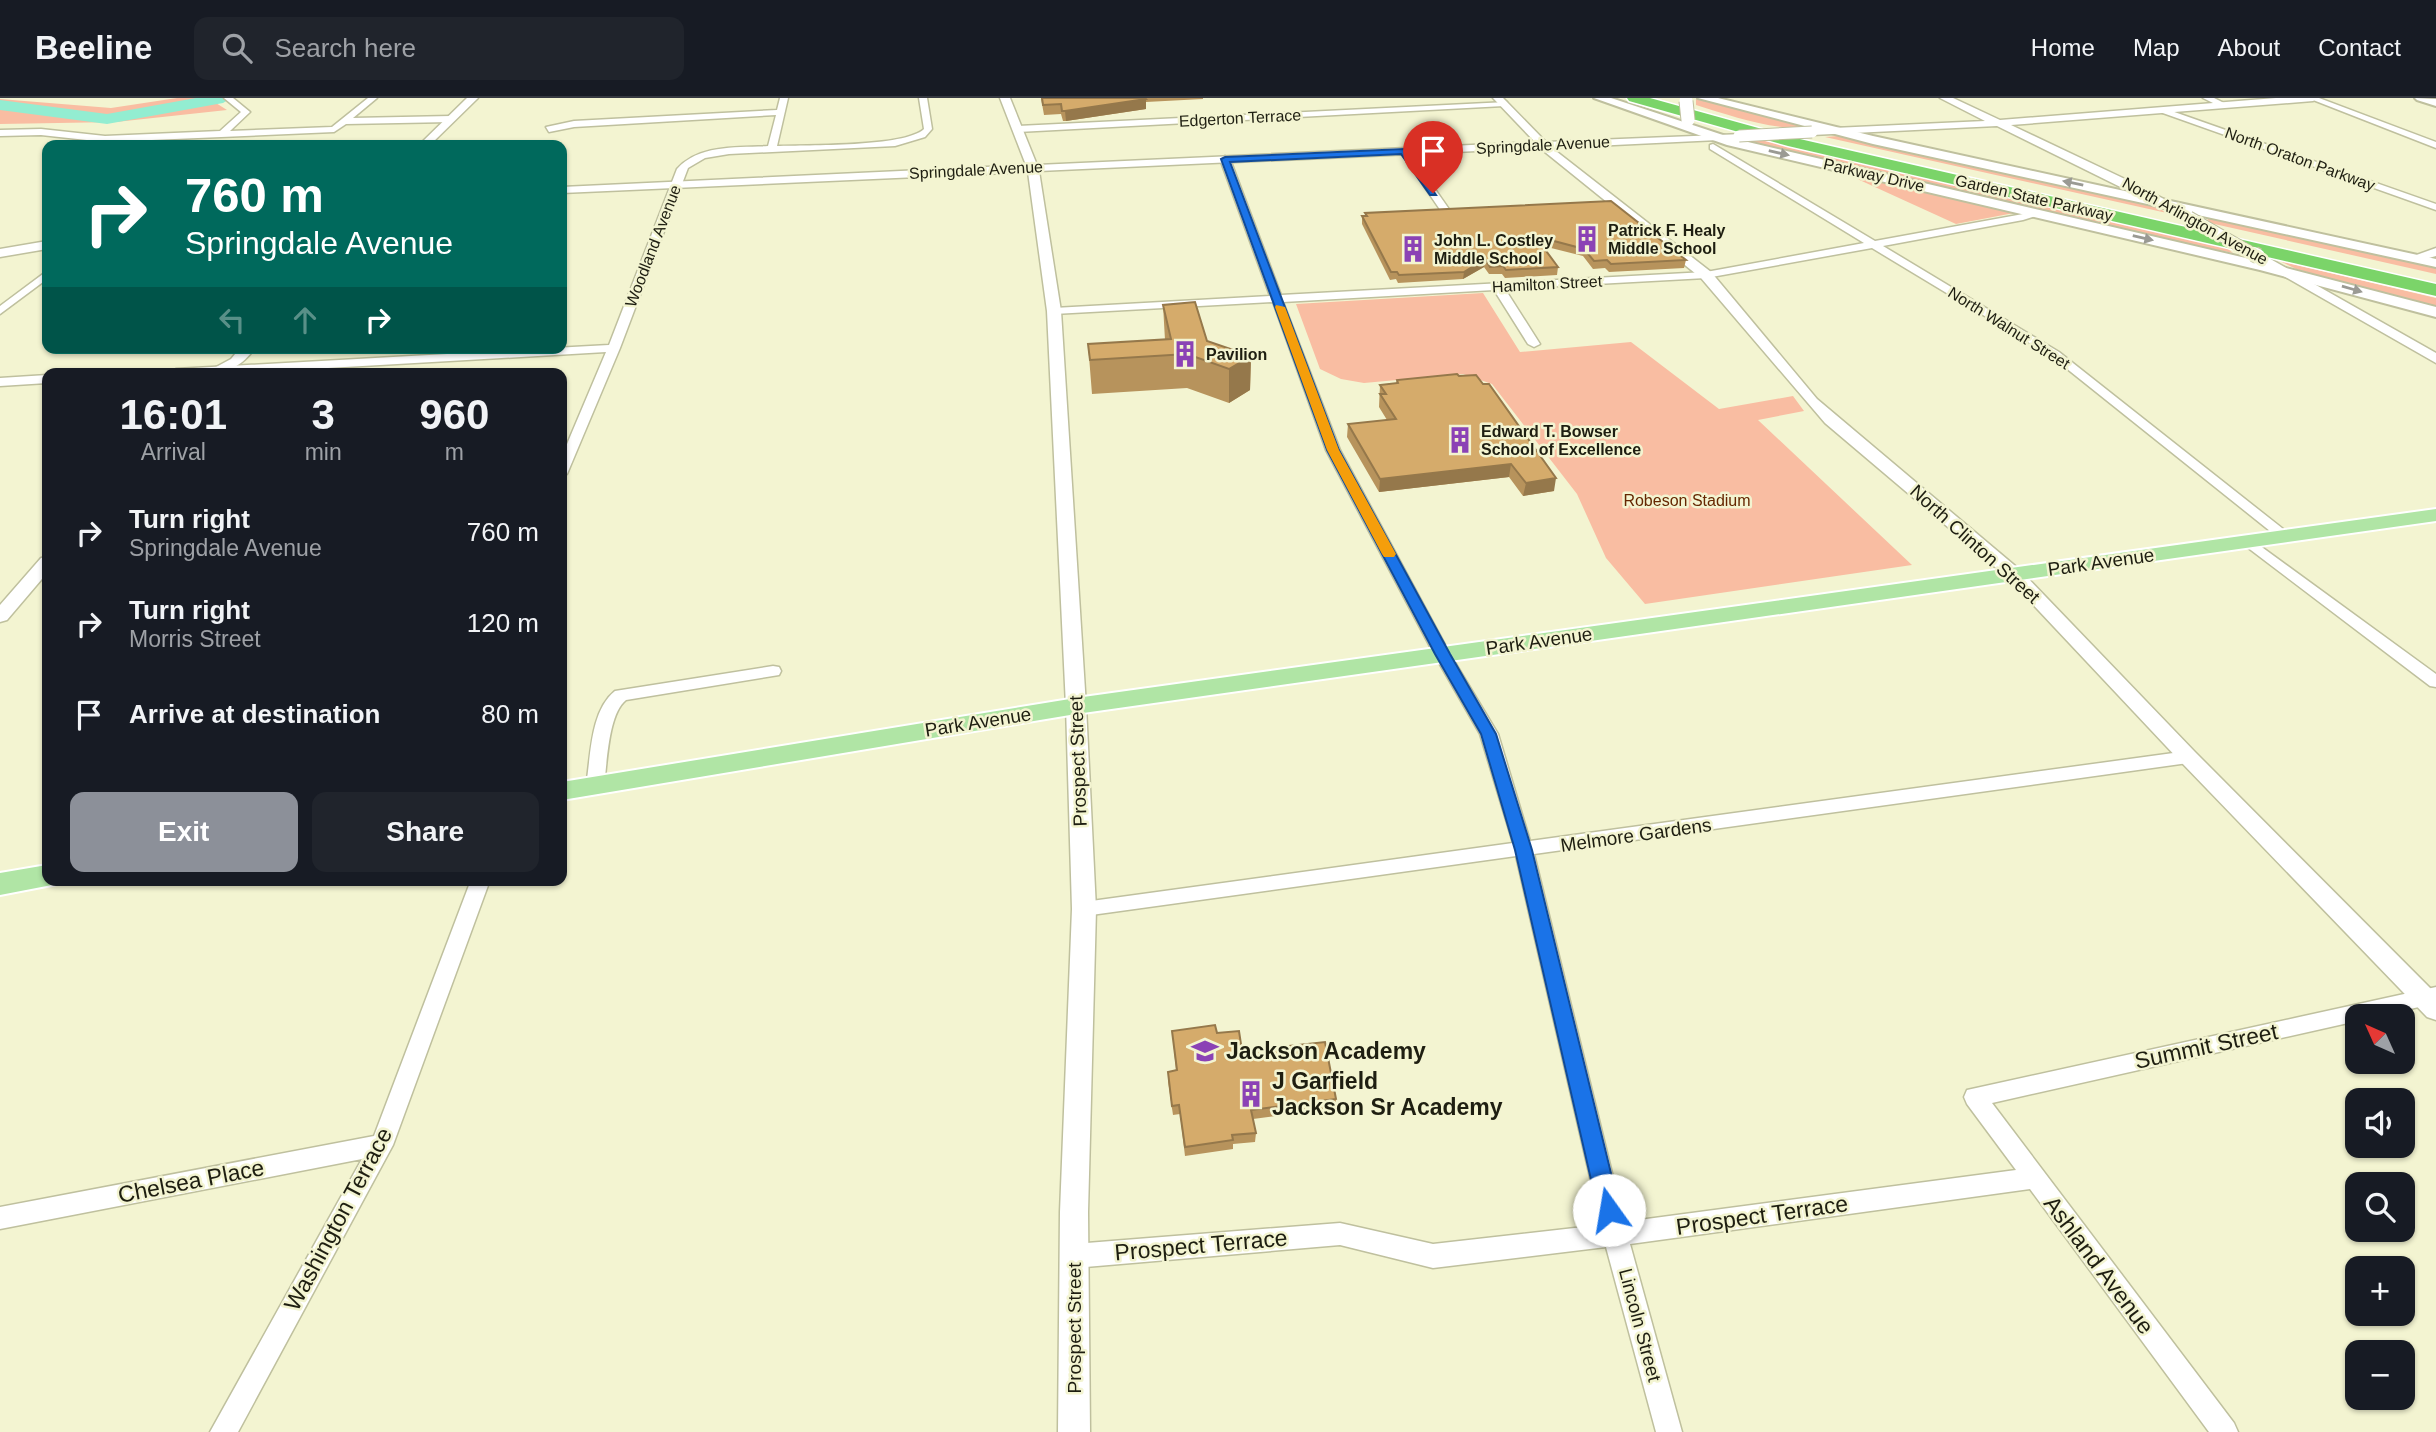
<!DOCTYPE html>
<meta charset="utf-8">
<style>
body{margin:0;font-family:Helvetica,sans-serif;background:#20242c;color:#f1f3f6;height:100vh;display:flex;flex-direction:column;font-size:26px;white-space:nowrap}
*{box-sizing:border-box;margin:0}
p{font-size:23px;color:#9ea1a6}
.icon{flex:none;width:38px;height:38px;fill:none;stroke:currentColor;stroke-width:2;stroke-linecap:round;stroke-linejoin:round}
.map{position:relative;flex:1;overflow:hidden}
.panel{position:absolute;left:42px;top:270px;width:525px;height:518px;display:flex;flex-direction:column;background:#171b24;border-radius:14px;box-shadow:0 2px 5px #0004}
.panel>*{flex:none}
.top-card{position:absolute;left:42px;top:42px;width:525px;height:214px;border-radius:14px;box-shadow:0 2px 5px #0004;background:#00695c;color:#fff;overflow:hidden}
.needle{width:46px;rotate:315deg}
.tools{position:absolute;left:2345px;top:906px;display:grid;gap:14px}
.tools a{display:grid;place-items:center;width:70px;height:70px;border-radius:14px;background:#171b24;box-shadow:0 2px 5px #0004;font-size:35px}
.pin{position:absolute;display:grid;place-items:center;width:60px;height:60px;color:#fff;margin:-72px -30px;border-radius:50% 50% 50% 0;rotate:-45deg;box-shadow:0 0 7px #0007}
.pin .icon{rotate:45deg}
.me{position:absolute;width:77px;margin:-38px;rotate:347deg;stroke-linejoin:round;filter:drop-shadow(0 0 5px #0008)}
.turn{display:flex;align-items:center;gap:24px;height:147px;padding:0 28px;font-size:32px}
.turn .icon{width:91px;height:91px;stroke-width:2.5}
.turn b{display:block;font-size:49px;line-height:60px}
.lanes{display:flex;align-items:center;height:66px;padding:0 28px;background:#0003;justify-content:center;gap:35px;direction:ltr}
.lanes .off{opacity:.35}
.eta{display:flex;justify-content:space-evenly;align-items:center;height:119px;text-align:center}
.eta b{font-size:42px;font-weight:700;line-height:49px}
.primary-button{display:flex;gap:14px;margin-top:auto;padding:14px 28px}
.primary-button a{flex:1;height:80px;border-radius:14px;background:#8c9099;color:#fff;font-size:28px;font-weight:700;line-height:80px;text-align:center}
.primary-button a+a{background:#20242c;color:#f1f3f6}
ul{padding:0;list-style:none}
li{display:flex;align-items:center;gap:21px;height:91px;padding:0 28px}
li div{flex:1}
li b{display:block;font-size:26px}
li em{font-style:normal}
header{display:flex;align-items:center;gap:42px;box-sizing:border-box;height:98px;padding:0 35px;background:#171b24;border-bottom:2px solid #363941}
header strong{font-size:33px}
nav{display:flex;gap:38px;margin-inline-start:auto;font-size:24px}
.search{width:490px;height:63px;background:#20242c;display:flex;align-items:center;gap:18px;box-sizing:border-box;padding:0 24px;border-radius:14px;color:#9ea1a6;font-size:26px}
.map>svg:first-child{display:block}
.green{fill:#f9bda2}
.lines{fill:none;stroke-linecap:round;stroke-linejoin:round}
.river{fill:#93edd1;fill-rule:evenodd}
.minor-casing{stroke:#bfc09e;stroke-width:3}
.tertiary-casing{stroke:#bfc09e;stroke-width:3}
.secondary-casing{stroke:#bfc09e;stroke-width:4}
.primary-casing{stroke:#fff;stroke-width:4}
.motorway-casing{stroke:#fff;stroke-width:3}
.minor{fill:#fff;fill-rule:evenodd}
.tertiary{fill:#fff;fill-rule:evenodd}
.secondary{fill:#fff;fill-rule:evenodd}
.primary{fill:#b0e5a5;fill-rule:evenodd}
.motorway{fill:#7bd469;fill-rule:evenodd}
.tertiary-bridge-far1-casing{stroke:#bfc09e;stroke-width:13;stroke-linecap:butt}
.tertiary-bridge-casing{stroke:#bfc09e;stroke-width:17;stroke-linecap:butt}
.secondary-bridge-casing{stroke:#bfc09e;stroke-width:15;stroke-linecap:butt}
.tertiary-bridge-far1{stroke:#fff;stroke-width:11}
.tertiary-bridge{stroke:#fff;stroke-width:14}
.secondary-bridge{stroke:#fff;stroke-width:13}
.wall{fill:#b7935c}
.shaded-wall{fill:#95784b}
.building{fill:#d5ab6b;stroke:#95784b;stroke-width:2}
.oneway{fill:#9a9a94}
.route{fill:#1a73e8;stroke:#114b97;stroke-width:2}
.slow{fill:#f59e0b}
.labels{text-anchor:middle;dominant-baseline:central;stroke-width:5;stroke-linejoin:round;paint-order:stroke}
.far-street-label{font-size:16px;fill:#1e1e11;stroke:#f3f4d1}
.far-poi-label{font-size:16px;font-weight:bold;fill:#1e1e11;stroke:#f3f4d1;text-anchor:start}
.far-park-label{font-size:16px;fill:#652701;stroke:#f3f4d1}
.street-label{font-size:19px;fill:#1e1e11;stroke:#f3f4d1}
.near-street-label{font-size:23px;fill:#1e1e11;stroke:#f3f4d1}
.near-poi-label{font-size:23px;font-weight:bold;fill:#1e1e11;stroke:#f3f4d1;text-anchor:start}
</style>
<header>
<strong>Beeline</strong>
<div class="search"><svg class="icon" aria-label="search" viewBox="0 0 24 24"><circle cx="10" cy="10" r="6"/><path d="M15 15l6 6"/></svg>Search here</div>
<nav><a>Home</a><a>Map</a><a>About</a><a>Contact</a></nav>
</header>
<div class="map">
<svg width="2436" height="1334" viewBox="0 0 2436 1334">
<rect width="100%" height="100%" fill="#f3f4d1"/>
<path class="green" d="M177,0h31l19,12 -111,12 -116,2v-25l111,9z
M1696,1l107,26 5,3c-38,2 -76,-12 -112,-23z
M1838,38l308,65 21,12 -342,-76z
M1765,41l458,106 10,8 -79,-16 -412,-96z
M1842,74l172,41 -58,11z
M2206,119l230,50v7l-226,-51z
M2280,163l156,37v10l-140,-39z
M1483,195l37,59 111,-10 88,67 74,-13 11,15 -46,9 154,145 -267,39 -39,-46 -29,-64 -85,-110 -29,-10 -99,9 -23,-4 -21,-10 -24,-65z"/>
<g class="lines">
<path class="river" d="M196,0h35l-8,5 -116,21 -107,-14v-10l107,14z"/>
<defs>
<path id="minor" d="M224,0h9l17,14 -20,19 102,-4 36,-29h9l-24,20 98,-2 4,3 -4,3 -105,2 -12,8 -229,10 -64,-7 -41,1v-6l41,-1 64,7 115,-5 21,-19z
M780,0h8l-11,48c30,-1 128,1 147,-17l-5,-31h8l5,31 -7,8 -30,9 -166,8 -24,4 -17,10 -68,180 -53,126 -5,1v-19l44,-104 -363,21h-73l6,-4 433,-24 68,-176c22,-25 60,-21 91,-23l8,-31 -202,12 -25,5 -3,-5 28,-6 203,-11z
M2203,0h11l14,7 -7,2z
M2308,0h11l117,44v6z
M1507,4l-3,4 -486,26 -4,-3 4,-3z
M2163,10l273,96v6l-276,-98z
M1713,46l162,97 164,-30v4l-16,5 -140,26 176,106 233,184 -2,3h-10l-229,-183 -179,-108 -166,30 -201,11 35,55 -6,3 -6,-3 -34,-54 -211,12 57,148 110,204 48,80 32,107 658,-90 9,6 -9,6 -654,91 90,368 392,-52 -49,-66 -3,-7 3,-7 469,-103v16l-60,14h-19v4l-365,82 242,320 4,9h-29l-179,-243 -400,55 52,188h-26l-50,-185 -173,21 -93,-23 -266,23 -9,-4 -3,-8 3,-8 9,-4 266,-21 93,21 168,-19 -85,-369 -432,60 -7,-2 -3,-5 3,-5 7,-2 429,-59 -33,-109 -46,-80 -108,-204 -53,-148 -219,12 -6,-3 6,-3 216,-12 -50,-137 5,-3 5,3 51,136 425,-23 158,-29 -154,-94v-4z
M1401,51h6l44,63 -2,2h-6l-43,-63z
M47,173v8l-47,35v-8z
M47,277v8l-47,3v-8z
M2248,439l188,137v13l-6,-1 -187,-142 -2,-3 2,-3z
M773,568l6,1 2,4 -2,4 -153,25c-18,14 -19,64 -22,86l-3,4h-12l-3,-4c5,-30 4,-75 29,-95z
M471,782h19l-97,265 -155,287h-28l152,-273 -362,70v-22l374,-71z"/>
<path id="tertiary" d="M467,0h11l-48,47h-11z
M1000,0h10l27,67 498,-23 -42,-44h10l43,44 197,-8v4l-4,1 -187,9 159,124 106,127 203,171 175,182 241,242v26l-9,-3 -246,-255 -173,-184 -183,-155 -124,-145 -161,-130 -501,23 22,140 25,395 10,203 -8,303 2,220h-32l2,-220 12,-303 -6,-203 -19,-395 -19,-139 -466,21v-6l464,-22z
M1940,0h13l47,22 276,-22h42l-5,3 -302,24 116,55 66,34v6l-4,1 -192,-95 -185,9 -5,-3 5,-3 173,-8z
M47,143v8l-47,8v-8z
M2436,150v8l-22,6 -6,-4z
M2258,154l178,101v10l-182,-104 -2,-3z
M240,250h15c-14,19 -27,25 -50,25l26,-14z
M47,459v16l-40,47 -7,2v-17l41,-47z"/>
<path id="secondary" d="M1594,0h17l124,41 528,123 173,45v10l-176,-47 -533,-125z
M1698,0h20l155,38 563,123v8l-563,-123z
M2415,0l21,1v7l-19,-6z"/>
<path id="primary" d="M2436,411v12l-1360,193 -514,86v-18l514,-84z
M47,767v15h12l-2,4 -57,11v-22z"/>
<path id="motorway" d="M1627,0h23l141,39 645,147v12l-648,-150 -159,-45z"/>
</defs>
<use href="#minor" class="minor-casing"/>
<use href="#tertiary" class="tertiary-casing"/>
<use href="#secondary" class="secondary-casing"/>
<use href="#primary" class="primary-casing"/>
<use href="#motorway" class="motorway-casing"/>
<use href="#minor" class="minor"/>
<use href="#tertiary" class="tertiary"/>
<use href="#secondary" class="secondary"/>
<use href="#primary" class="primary"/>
<use href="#motorway" class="motorway"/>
<defs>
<path id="tertiary-bridge-far1" d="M1739,38l73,-4
M2189,119l68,39"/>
<path id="tertiary-bridge" d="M2254,156l4,2"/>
<path id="secondary-bridge" d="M1686,3l2,19"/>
</defs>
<use href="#tertiary-bridge-far1" class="tertiary-bridge-far1-casing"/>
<use href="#tertiary-bridge" class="tertiary-bridge-casing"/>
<use href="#secondary-bridge" class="secondary-bridge-casing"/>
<use href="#tertiary-bridge-far1" class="tertiary-bridge-far1"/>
<use href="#tertiary-bridge" class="tertiary-bridge"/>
<use href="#secondary-bridge" class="secondary-bridge"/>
</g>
<path class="wall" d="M1041,0h162v1l-57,3v7l-80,12h-3l-2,-7 -17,1z
M1611,103l75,59 -2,8 -75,4 -4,-4 -12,1 -10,-13 -40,-10 15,21 -1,8 -52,3 -3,-4h-13l-5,-7 -21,12 -65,4 -2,-4 -6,1 -28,-56v-8h3v-3z
M1163,207l44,36 44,15 -1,34 -21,13 -42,-15 -95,6 -4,-50 77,-4z
M1397,282l157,111 -31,5 -14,-19 -130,15 -32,-55 1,-13 39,-4 -8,-13 1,-22 16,-2z
M1172,933l45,2 25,18 94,48 -1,9 -82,11 3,14 -1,9 -22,2v5l-48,7 -5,-42 -7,1 -5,-34v-9l8,-2z"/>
<path class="shaded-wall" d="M1146,1v10l-80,12 -1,-10z
M1485,161l-1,8 -21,12 1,-7z
M1251,258l-1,34 -21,13v-34z
M1511,366l-2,13 -130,15 1,-13z
M1556,380l-2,13 -31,5 3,-13z"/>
<path class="building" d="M1042,0h103l1,1 -81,12h-3l-1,-7 -18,1z
M1611,103l75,59 -75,4 -4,-4 -13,1 -10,-12 -49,-13 23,31 -52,3 -3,-4 -13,1 -5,-8 -21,13 -65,3 -2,-3h-6l-29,-56h5l-2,-3z
M1195,204l12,39 44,15 -22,13 -42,-15 -97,6 -2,-16 83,-5 -8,-34z
M1457,276l2,2 17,-1 7,9h6l67,94 -30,5 -15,-19 -131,15 -32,-55 48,-5 -16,-25h6l-6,-9 18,-2 -1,-3z
M1215,927l2,8 22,-2 3,20 83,-9 11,57 -85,11 5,23 -24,2 1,5 -48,7 -6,-42 -7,1 -4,-34 9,-2 -5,-39z"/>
<defs><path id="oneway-solid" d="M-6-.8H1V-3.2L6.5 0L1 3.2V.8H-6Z" transform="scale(1.75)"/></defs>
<g class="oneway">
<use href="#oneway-solid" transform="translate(1779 55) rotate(13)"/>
<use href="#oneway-solid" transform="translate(2073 85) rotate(-168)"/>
<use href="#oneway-solid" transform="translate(2143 140) rotate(13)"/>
<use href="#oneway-solid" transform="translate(2352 191) rotate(16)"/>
</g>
<path class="route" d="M1404,51l32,46h-6l-29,-41 -171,8 109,288 111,204 46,80 36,116 88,360 -3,7 -8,3 -8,-3 -3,-7 -83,-360 -34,-116 -46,-80 -108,-204 -106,-291 4,-2z"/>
<path class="slow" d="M1276,207l9,2 54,143 57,104 -2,3h-10l-2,-3 -55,-104 -52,-143z"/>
<defs>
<symbol id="building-bare" viewBox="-9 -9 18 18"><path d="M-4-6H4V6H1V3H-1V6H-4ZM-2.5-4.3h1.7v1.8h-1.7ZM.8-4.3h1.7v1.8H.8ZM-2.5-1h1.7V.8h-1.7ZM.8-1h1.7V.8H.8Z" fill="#8b42b5" stroke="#f3f4d1" stroke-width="2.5" paint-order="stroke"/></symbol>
<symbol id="school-bare" viewBox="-9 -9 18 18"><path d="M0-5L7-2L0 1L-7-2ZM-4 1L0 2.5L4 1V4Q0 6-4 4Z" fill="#8b42b5" stroke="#f3f4d1" stroke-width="2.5" paint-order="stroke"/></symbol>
</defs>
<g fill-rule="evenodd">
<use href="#building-bare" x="1568" y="122" width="38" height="38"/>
<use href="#building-bare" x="1394" y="132" width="38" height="38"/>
<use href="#building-bare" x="1166" y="237" width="38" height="38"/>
<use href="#building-bare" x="1441" y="323" width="38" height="38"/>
<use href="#school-bare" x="1186" y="934" width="38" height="38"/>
<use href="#building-bare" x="1232" y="977" width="38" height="38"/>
</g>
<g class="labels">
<g class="far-street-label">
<text transform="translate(1240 20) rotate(-3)">Edgerton Terrace</text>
<text transform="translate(1543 47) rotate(-3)">Springdale Avenue</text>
<text transform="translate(2300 61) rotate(20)">North Oraton Parkway</text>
<text transform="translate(976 72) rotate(-3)">Springdale Avenue</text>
<text transform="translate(1874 77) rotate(13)">Parkway Drive</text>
<text transform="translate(2034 100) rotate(13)">Garden State Parkway</text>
<text transform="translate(2195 123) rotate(29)">North Arlington Avenue</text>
<text transform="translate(653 148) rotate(-69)">Woodland Avenue</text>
<text transform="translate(1547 186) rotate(-3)">Hamilton Street</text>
<text transform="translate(2009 230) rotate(32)">North Walnut Street</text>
</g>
<g class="far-poi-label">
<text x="1608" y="132">Patrick F. Healy<tspan x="1608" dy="18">Middle School</tspan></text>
<text x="1434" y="142">John L. Costley<tspan x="1434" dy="18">Middle School</tspan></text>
<text x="1206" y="256">Pavilion</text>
<text x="1481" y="333">Edward T. Bowser<tspan x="1481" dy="18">School of Excellence</tspan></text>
</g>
<g class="far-park-label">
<text x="1687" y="402">Robeson Stadium</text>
</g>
<g class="street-label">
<text transform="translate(1975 446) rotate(42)">North Clinton Street</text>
<text transform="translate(2101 464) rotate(-8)">Park Avenue</text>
<text transform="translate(1539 543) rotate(-8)">Park Avenue</text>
<text transform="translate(978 624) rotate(-9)">Park Avenue</text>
<text transform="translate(1078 663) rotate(-92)">Prospect Street</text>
<text transform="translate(1636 737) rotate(-8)">Melmore Gardens</text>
<text transform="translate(1640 1227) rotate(75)">Lincoln Street</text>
<text transform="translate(1074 1230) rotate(-90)">Prospect Street</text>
</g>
<g class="near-street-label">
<text transform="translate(2206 948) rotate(-12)">Summit Street</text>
<text transform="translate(191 1083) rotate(-11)">Chelsea Place</text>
<text transform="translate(1762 1117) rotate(-8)">Prospect Terrace</text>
<text transform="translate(338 1121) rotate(-62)">Washington Terrace</text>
<text transform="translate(1201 1147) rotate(-5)">Prospect Terrace</text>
<text transform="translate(2099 1167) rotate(53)">Ashland Avenue</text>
</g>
<g class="near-poi-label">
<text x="1226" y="953">Jackson Academy</text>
<text x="1272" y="983">J Garfield<tspan x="1272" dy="26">Jackson Sr Academy</tspan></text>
</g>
</g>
</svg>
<div class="tools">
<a><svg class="needle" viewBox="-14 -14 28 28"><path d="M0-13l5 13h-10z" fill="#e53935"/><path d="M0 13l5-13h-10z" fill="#9ea1a6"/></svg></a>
<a><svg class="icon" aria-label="sound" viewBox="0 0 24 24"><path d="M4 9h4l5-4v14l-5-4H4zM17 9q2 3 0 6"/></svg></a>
<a><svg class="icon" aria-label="search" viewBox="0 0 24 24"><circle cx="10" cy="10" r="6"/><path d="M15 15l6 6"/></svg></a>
<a>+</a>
<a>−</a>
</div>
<div class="pin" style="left:1433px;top:95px;background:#d93025"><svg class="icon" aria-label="arrive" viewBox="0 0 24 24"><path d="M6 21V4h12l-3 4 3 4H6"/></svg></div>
<svg class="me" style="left:1609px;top:1112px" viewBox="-20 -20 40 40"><circle r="19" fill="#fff"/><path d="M0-13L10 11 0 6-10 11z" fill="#1a73e8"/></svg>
<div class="top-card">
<div class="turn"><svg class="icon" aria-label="right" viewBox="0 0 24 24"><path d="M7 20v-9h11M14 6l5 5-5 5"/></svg><div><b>760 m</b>Springdale Avenue</div></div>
<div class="lanes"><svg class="icon off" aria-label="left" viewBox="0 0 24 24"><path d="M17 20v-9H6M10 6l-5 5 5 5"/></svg><svg class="icon off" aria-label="ahead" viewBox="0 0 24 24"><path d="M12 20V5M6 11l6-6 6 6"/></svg><svg class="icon" aria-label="right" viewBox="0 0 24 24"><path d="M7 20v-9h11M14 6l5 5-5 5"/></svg></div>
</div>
<section class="panel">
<div class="eta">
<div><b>16:01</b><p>Arrival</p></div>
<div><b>3</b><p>min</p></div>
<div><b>960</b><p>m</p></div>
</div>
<ul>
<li><svg class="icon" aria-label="right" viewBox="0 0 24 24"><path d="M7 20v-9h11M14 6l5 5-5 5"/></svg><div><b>Turn right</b><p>Springdale Avenue</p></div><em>760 m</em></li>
<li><svg class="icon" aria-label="right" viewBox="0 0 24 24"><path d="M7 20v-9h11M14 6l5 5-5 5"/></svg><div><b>Turn right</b><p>Morris Street</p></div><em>120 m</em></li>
<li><svg class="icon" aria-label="arrive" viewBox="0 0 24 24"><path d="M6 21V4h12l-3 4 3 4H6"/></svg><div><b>Arrive at destination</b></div><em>80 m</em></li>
</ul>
<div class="primary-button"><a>Exit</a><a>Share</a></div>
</section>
</div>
